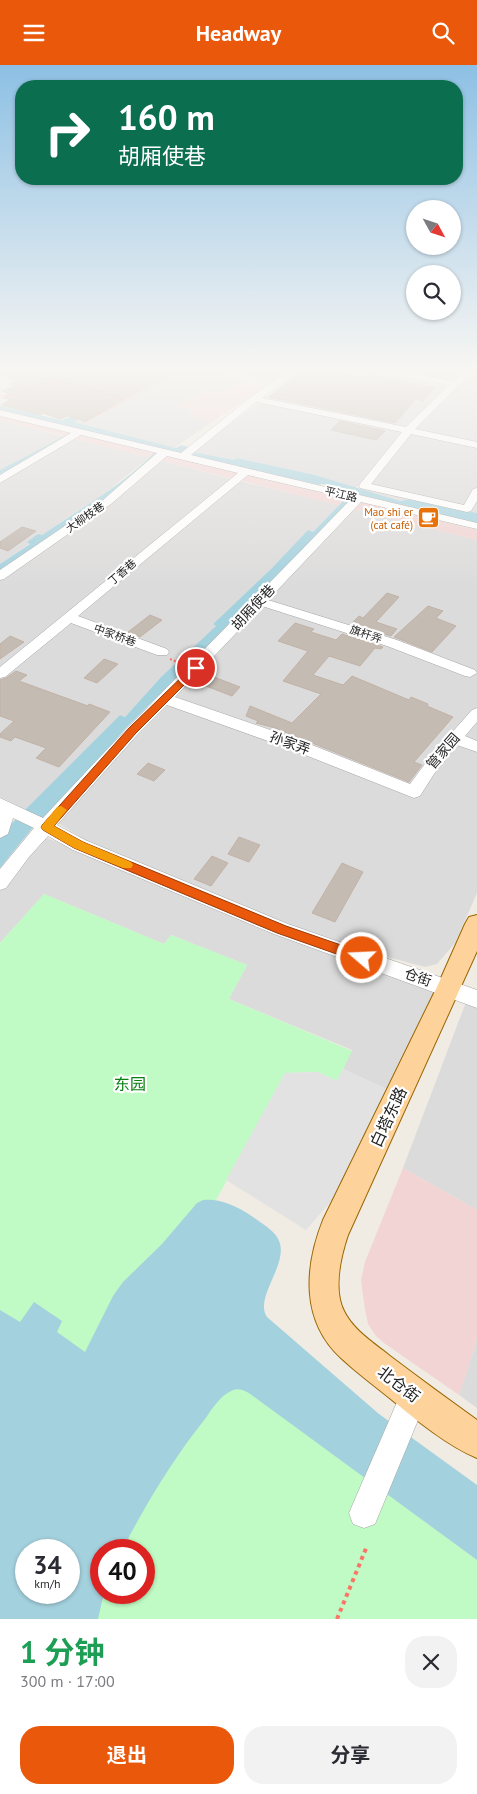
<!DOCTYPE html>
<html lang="zh">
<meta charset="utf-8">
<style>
body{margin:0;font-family:"PT Sans","Noto Sans SC",sans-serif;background:#f2f2f3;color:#2b2b33;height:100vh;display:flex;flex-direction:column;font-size:19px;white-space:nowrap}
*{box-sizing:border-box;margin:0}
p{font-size:16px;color:#7c7c81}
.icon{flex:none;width:28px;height:28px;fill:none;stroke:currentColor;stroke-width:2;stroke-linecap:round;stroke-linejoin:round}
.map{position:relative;height:1554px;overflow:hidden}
.side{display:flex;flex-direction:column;background:#fff;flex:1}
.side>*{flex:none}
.banner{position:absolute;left:15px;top:15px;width:448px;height:105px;border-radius:20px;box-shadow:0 1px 4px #0004;background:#0b6e4f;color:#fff;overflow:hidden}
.needle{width:32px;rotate:130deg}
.fabs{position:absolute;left:406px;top:135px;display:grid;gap:10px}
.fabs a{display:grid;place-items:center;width:55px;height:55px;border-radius:50%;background:#fff;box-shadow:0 1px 4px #0004;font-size:25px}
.speed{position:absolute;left:15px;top:1474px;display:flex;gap:10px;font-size:25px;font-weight:700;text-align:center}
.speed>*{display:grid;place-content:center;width:65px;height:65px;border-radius:50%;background:#fff;box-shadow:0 1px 4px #0004;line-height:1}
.speed small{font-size:12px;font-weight:400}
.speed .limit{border:8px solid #d22;background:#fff;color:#111}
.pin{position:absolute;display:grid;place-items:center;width:42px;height:42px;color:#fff;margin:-21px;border:2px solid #fff;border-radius:50%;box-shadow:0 1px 5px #0007}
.me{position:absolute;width:55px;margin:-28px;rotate:289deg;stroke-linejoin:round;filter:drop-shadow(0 0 4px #0008)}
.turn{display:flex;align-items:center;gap:18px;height:105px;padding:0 20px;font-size:22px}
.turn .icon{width:65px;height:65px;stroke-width:2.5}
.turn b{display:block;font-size:35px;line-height:42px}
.round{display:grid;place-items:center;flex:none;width:52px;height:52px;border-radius:20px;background:#f2f2f3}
.summary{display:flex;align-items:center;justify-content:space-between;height:85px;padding:0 20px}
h1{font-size:30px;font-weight:700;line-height:38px;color:#1e9e55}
.primary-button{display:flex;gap:10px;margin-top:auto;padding:10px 20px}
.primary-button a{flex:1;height:58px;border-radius:20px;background:#ea580c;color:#fff;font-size:20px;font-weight:700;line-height:58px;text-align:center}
.primary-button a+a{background:#f2f2f3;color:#2b2b33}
header{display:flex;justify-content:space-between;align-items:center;height:65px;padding:0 20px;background:#ea580c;color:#fff;font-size:22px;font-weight:700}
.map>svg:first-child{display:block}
.residential{fill:#dcdbdb}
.commercial{fill:#f1d4d3}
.park{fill:#c0fac4;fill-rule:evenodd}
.parking{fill:#e2e2e2}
.water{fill:#a4d1de;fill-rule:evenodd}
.building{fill:#c4bbb3;stroke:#c2b2a6}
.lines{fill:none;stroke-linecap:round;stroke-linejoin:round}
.minor-casing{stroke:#a5a5a5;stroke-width:1}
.major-casing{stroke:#996500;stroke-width:2}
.path-far2{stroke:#fc7668;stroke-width:1;stroke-dasharray:1 1;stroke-linecap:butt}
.path-far1{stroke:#fc7668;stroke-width:2;stroke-dasharray:2 2;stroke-linecap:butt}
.path{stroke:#fc7668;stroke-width:4;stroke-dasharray:4 4;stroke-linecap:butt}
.minor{fill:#fff;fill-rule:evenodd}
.major{fill:#fed29b;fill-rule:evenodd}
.route{fill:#ea580c;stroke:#983908}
.slow{fill:#f59e0b}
.labels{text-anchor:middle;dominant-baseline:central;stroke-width:4.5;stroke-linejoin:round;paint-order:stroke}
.far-street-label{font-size:11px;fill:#1e1e1e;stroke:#fff}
.far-food-label{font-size:11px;fill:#c56008;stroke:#fff;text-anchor:end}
.street-label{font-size:14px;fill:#1e1e1e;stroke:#fff}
.near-park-label{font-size:16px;fill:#098012;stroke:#fff}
.near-street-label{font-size:16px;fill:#1e1e1e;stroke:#fff}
</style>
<header><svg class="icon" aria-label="menu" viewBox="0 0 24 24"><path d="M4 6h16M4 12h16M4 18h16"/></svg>Headway<svg class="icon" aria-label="search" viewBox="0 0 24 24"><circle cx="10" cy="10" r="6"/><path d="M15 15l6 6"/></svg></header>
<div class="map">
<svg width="477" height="1554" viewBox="0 0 477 1554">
<rect width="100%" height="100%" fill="#f0ece4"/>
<path class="residential" d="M171,306l9,3 5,-3h29l31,9 -25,14 -42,12 18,6 -7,4 23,6 -38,26 -100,-26 25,-15z
M226,306h60l-17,12z
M301,306h49l13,3 9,-2 76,15 -42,40 -142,-28z
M413,306h53l-11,11 -44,-9z
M473,306h4v71l-65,-13z
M260,337l144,29 -48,57 -41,-13 -78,-17 -3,2 -42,-8z
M0,355l65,17 -65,33z
M410,366l67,13v69l-66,-14 -11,2 -38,-11z
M70,373l80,19 -54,43 -28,17 -68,47v-83z
M159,395l73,19 -232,194v-95z
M239,416l101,24 -27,27 -5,-1 -36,37 -59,56 3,2 -55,51 -36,40 -5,-2 -93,95 -27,-13v-120z
M350,443l127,32v353l-22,50 -18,21 -12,3 -101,-27 -239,-100 -35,-22z
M30,766l297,121 108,37 -44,102 -48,-22 9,-19 -123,-51 18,-34 -76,-30 -7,9 -120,-50 -44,49v-75z
M466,937l11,5v203l-74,-42z
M477,1274v69l-18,-13z"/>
<path class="commercial" d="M245,315l21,6 -54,36 -23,-6 6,-5 -18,-4 27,-17 16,4z
M0,349l477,116v10l-477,-120z
M403,1103l74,42v129l-18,56 -75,-52 -8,-7 -8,-12 -3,-14 -4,-30 4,-18z"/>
<path class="park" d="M44,829l120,50 7,-9 76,30 -18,34 123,52 -15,30 -19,-9 -33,1 -69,127 37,195 224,165v59h-477v-676zM26,1485h43v43h-43zM101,1485h43v43h-43z"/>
<path class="parking" d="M343,1004l48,22 -51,100 -34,39 -80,-50 59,-107 33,-1 18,9z"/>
<path class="water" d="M0,341l61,14 38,-13 -25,15 102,26 5,-3 7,2 -3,3 3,1 46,9 3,-2 78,17 85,26 11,-2 66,14v10l-117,-28 -234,233 -42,48 -54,55 -30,37v-33l120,-120 5,2 36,-40 55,-51 -3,-2 59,-56 36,-38 5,2 39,-40 -30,-8 -3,1 -17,-4 -139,-31 -67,57 -96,63v-6l30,-20 -3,-2 11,-8 4,1c39,-27 83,-51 116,-86l-79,-19 -79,48v-8l76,-40 -76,-19z
M203,1135c16,-2 34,6 47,15 8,6 21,13 27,22 16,24 -24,59 -10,80l112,97 98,71v75l-224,-164c-7,-5 -14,-9 -22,-5 -11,5 -19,18 -26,28 -32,40 -59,85 -83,131h-21v43h3l-6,26h-98v-309l20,12 14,-20 28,19 -5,11 28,20 28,-56 10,-14 39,-38 35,-41zM26,1485h43v43h-43z"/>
<path class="building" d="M0,306h175l-90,50 -18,-5 -7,3 -17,-6 -3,2 -39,-10 10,-6 -8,-1 7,-4 -8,-3 14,-5 -6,-2 8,-4 -18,-5z
M302,306h38l21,8 7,-3h4l63,12 -12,13 -7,-2 -21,24 -126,-26z
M340,356l45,10 -9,9 -45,-10z
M22,462l14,4 -28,20 -8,-3v-6z
M387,528l12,4 -23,25 21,7 -6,7 -40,-12 8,-8 4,2z
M428,541l15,5 -7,7 20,8 -24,26 -38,-15z
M150,550l12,5 -22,17 -12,-5z
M295,558l19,6 -3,3 25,8 6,-6 41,13 -2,2 -6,-1 -15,18 -31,-10 -16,19 30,10 9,-9 57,24 2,-3 17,7 -1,2 26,11 -39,45 8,3 -13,17 -134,-54 -19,-5 2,-2 -12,-5 4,-10 42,17 29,-29 -38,-13 25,-30 -30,-10z
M10,571l14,6 -24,17v-15z
M104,594l14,5 -21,19 -13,-5z
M16,606l11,4 -8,6 69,25 1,-2 21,8 -51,55 -23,-9 10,-10 -31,-11 -4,4 -11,-4v-3l14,-13 -14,-5v-36l6,-2z
M201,607l39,15 -8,9 -39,-15z
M148,698l17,7 -11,11 -17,-7z
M239,772l21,8 -11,17 -21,-8z
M212,791l16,7 -17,23 -17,-7z
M342,798l21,9 -28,50 -23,-9z"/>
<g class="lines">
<defs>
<path id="minor" d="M287,306h10l-35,27 144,29 43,-42 -63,-11 -4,-3h19l53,10 10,-10h9l-58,58 62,13v6l-66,-14 -40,50 93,21 9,-16 4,-1v13l-6,10 -4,1 -107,-24 -1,-2 1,-2 42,-52 -146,-30 -65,53 286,68v6l-116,-27 -93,98 129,40 78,30 2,3 -7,4 -5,-1 -78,-30 -125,-40 -87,91 127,44 108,43 20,-27 42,-47 5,-2v14l-12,14 12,5v11l-20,-7 -23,29 -14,22 -6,2 -124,-49 -123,-44 -30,30 -80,90 28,15 203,84 189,66v18l-203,-74 -201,-84 -25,-14 -19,21 -23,31 -6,2v-21l34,-41 -21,-10 -5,16 -8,4v-40l43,20c100,-109 205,-212 308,-319l-103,-24 -170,141 89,33 2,3 -2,3h-10l-86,-32 -66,54 -5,1v-11l238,-194 -71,-17 -56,48 -107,75 -4,1v-10l103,-70 54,-47 -76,-18 -81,48v-8l71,-42 -71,-17v-6l181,43 70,-56z
M342,306h29l-9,6z
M414,1317l10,4 4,10 -53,128 -11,4 -11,-4 -4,-11 55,-127z"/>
<path id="major" d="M477,850v36l-129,284c-7,21 -15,54 -4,76 9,19 30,32 46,45 29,22 58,43 87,64v38c-29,-12 -61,-38 -85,-58 -17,-14 -35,-27 -51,-42 -40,-37 -37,-90 -18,-138l114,-233 28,-63 4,-7z"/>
</defs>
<use href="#minor" class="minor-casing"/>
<use href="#major" class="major-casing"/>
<path class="path-far2" d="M0,332c7,-3 12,-2 19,-4 9,-2 17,-8 26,-10 22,-4 59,10 81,17
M84,357l99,-51"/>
<path class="path-far1" d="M170,594l10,4"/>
<path class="path" d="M337,1554l30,-73"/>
<use href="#minor" class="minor"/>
<use href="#major" class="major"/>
</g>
<linearGradient id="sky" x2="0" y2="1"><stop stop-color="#8dc0e4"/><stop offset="0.58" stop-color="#f8f6f3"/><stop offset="1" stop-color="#f8f6f3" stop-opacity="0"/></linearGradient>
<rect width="477" height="524" fill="url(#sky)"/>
<path class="route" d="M196,600l5,3 -65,65 -82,93 29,16 203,84 81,28 2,4 -2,4 -5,1 -85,-30 -184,-77 -19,-8 -31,-18 -2,-3 2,-3 86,-96 64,-62z"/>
<path class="slow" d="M61,741l6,4 -13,16 29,16 48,20 2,3 -2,3h-8l-49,-20 -31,-18 -2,-3 2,-3 14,-17z"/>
<defs>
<symbol id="cafe-square" viewBox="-11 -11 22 22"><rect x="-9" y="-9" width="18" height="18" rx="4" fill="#e8710a" stroke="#fff"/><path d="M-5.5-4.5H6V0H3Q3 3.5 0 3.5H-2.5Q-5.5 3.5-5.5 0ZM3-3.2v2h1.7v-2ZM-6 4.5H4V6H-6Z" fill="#fff"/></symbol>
</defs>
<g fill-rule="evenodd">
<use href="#cafe-square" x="416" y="440" width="25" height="25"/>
</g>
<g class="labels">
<g class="far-street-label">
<text transform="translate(341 429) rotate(13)">平江路</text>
<text transform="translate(85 452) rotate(-35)">大柳枝巷</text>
<text transform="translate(122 507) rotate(-41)">丁香巷</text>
<text transform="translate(366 569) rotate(19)">旗杆弄</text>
<text transform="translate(115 570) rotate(20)">中家桥巷</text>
</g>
<g class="far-food-label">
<text x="413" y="447">Mao shi er<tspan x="413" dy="13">(cat café)</tspan></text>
</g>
<g class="street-label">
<text transform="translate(253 542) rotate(-47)">胡厢使巷</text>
<text transform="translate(290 678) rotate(20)">孙家弄</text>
<text transform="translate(443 686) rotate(-49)">管家园</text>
<text transform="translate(418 912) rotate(19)">仓街</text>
</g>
<g class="near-park-label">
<text x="130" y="1019">东园</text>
</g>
<g class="near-street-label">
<text transform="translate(388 1052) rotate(-65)">白塔东路</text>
<text transform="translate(399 1319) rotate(37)">北仓街</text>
</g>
</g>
</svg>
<div class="fabs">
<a><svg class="needle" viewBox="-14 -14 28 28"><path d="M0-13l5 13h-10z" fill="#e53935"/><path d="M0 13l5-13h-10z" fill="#7c7c81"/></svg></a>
<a><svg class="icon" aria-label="search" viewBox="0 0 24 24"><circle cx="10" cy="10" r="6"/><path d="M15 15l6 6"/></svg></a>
</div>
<div class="speed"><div>34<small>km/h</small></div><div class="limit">40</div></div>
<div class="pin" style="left:196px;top:603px;background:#d93025"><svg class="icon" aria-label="arrive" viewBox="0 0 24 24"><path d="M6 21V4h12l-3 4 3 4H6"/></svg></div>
<svg class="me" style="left:362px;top:893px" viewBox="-20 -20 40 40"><circle r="17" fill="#ea580c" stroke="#fff" stroke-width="3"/><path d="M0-11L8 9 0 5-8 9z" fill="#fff"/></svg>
<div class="banner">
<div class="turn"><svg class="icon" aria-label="right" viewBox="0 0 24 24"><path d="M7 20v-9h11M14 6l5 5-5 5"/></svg><div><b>160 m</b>胡厢使巷</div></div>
</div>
</div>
<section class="side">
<div class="summary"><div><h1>1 分钟</h1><p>300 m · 17:00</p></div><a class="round"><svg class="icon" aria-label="close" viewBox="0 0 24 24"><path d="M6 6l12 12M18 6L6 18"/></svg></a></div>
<div class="primary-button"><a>退出</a><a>分享</a></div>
</section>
